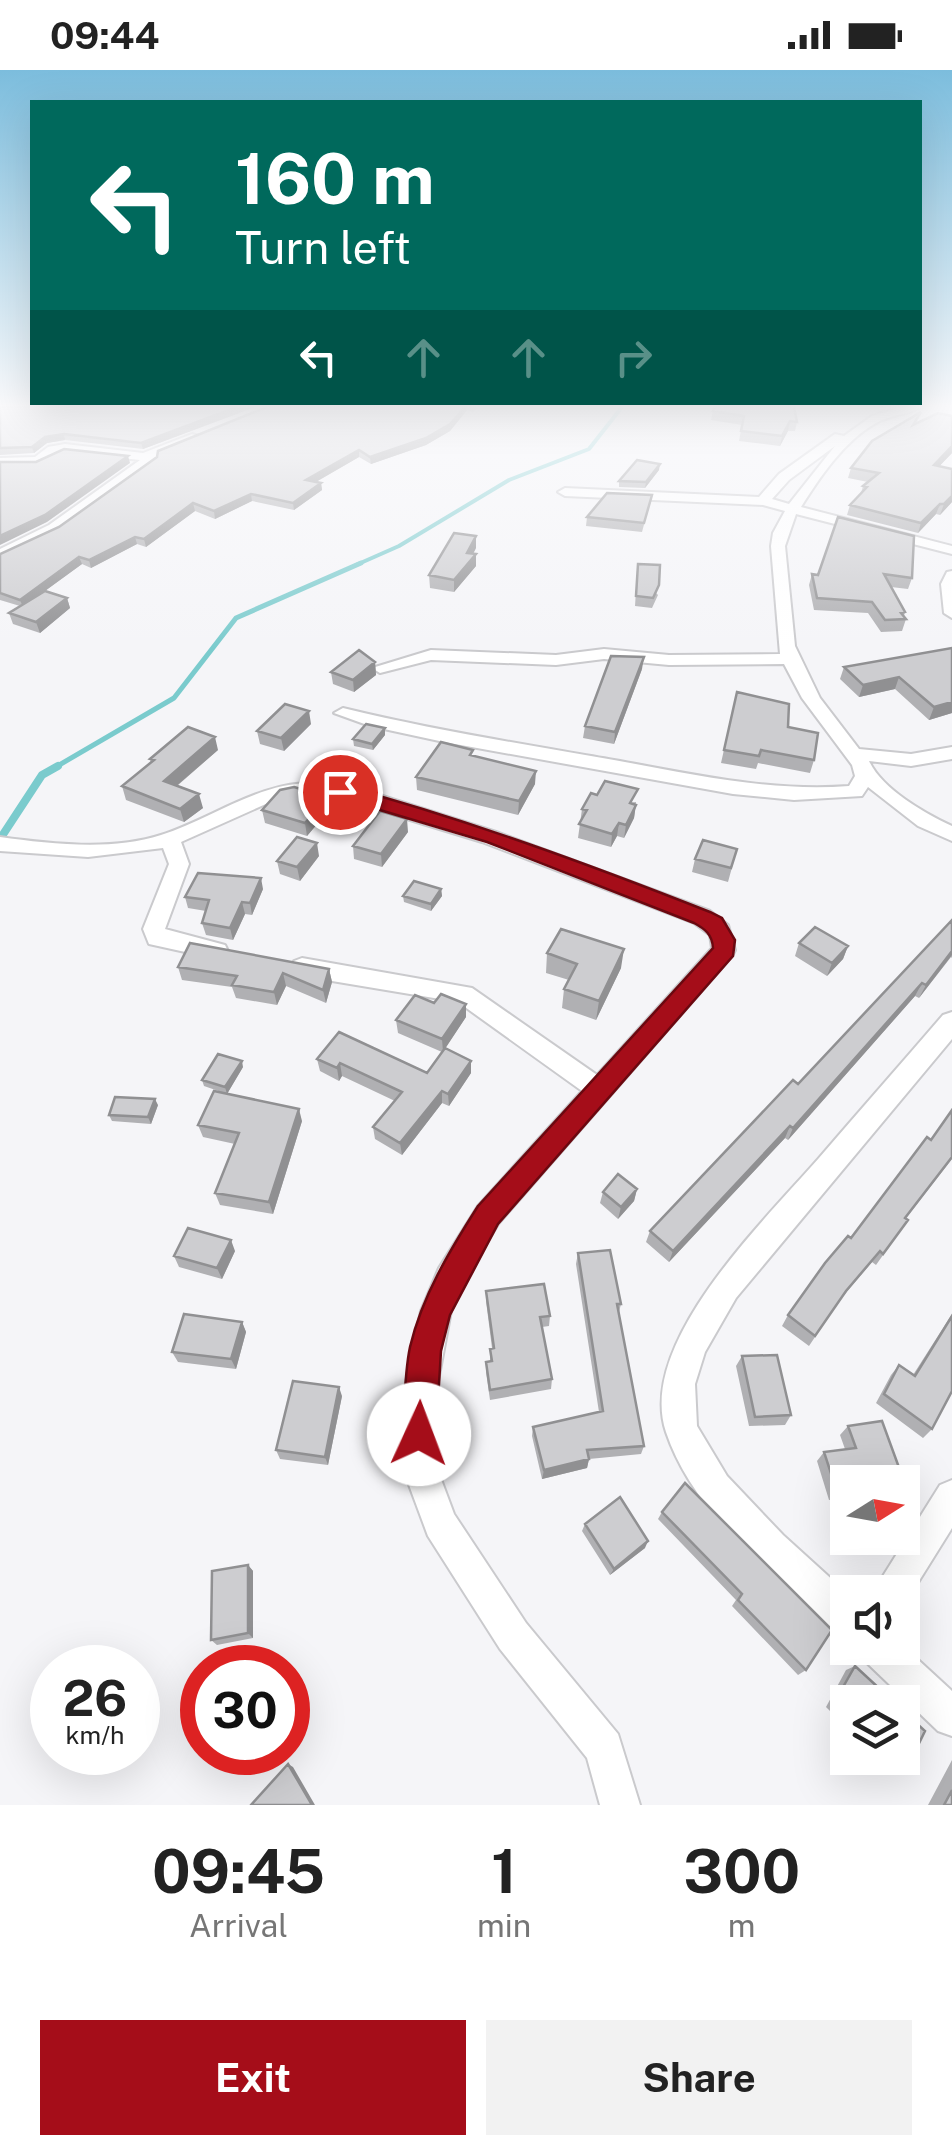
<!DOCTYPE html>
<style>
body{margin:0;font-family:"Public Sans",sans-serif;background:#f2f2f2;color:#222;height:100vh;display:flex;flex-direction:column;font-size:38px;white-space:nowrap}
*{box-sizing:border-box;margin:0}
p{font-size:32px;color:#767676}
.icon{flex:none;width:55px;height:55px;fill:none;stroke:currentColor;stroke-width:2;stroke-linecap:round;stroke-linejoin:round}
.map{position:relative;height:1735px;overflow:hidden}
.drawer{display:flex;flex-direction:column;background:#fff;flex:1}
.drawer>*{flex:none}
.banner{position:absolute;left:30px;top:30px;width:892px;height:305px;border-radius:0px;box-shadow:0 10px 40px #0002;background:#00695c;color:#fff;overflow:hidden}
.needle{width:65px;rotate:79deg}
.tools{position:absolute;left:830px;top:1395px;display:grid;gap:20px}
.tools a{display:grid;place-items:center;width:90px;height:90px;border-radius:0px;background:#fff;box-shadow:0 10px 40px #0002;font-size:50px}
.speed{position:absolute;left:30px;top:1575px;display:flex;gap:20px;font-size:50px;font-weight:700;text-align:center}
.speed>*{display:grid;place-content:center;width:130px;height:130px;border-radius:50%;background:#fff;box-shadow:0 10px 40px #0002;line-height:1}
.speed small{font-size:25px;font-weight:400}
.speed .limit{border:15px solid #d22;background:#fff;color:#111}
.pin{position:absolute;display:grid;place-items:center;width:85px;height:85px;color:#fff;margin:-42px;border:5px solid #fff;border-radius:50%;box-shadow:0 2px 10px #0007}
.me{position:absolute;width:110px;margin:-55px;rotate:2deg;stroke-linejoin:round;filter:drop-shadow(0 0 8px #0008)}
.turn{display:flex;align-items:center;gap:35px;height:210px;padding:0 40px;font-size:45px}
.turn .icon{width:130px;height:130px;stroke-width:2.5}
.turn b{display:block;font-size:70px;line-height:85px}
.lanes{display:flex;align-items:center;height:95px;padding:0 40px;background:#0003;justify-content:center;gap:50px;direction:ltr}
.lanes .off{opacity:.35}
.eta{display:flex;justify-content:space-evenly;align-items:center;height:170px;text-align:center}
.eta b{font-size:60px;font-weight:700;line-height:70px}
.button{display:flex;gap:20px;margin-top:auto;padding:20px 40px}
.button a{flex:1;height:115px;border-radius:0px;background:#a50d19;color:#fff;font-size:40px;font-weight:700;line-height:115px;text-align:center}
.button a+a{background:#f2f2f2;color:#222}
.status{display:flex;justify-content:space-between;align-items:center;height:70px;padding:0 50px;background:#fff;direction:ltr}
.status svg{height:28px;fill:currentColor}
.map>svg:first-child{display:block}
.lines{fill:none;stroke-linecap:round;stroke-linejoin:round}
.stream-far2{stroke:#7acbcd;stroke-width:4}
.stream-far1{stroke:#7acbcd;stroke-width:5}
.stream{stroke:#7acbcd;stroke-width:8}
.minor-casing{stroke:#cacacd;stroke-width:4}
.minor{fill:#fff;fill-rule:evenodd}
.wall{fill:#b0b0b3}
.shaded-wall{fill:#909092}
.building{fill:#cdcdd0;stroke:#909092;stroke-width:2.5}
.route{fill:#a50d19;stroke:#6b0810;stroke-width:2.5}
</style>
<div class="status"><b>09:44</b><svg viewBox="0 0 49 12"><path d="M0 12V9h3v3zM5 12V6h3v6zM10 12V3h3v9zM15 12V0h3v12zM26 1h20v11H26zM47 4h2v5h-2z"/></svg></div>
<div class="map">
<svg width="952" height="1735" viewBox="0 0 952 1735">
<rect width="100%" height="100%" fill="#f5f5f8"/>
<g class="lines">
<path class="stream-far2" d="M356,495l43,-19 110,-66 80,-31 33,-42"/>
<path class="stream-far1" d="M54,698l120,-70 62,-80 125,-55"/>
<path class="stream" d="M0,769l42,-64 16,-9"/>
<defs>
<path id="minor" d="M903,337h18c-14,8 -31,8 -45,16 -32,18 -56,54 -75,84l151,39v8l-156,-40 -11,32 10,100 25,52 39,51 52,5 41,-7v12l-41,7 -42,-5c13,28 55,52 83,65v15l-34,-15 -50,-39 -6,9 -68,4 -61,-6 -289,-52 -74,-16 -36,-13 9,-5c90,22 180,36 271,52 78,14 155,32 235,26l6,-10 -3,-11 -50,-67 -18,-34 -115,1 -65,-6 -48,6 -125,-5 -51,13 -8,-5 59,-18 125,5 48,-6 65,6 111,-1 -9,-108 2,-13 12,-22 -22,-6 -198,-9 -7,-4 7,-4 194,9 20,-23 56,-40 9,2 28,-20zM835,376l-46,58 -17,-5 17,-19z
M192,364l10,3 -46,18v6l-97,70 -59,28v-10l49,-24 91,-65 -75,-8 -27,13 -38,1v-8l35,-1 13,-10 17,-3 78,9z
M952,501v47l-8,-5 -3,-29 6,-12z
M321,713l49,9 126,40 214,79 18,14 7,25 -3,6 -234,268 -37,62 -10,25 -15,81 3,82 15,40 72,109 92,111 22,71h-40l-13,-47 -87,-109 -72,-113 -23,-62 -1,-82 17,-81 18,-43 39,-62 104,-115 -124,-89 -156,-26 -8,-3 -4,-6 4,-6 8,-3 170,30 125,87 115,-127 -2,-13 -16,-12 -212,-81 -147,-45 -28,-3 -30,5 -96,43 8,22 -24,65 60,16 3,6 -11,8 -68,-15 -6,-15 26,-65 -6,-16 -75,9 -88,-6v-14c51,7 112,14 161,-2 55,-18 99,-55 160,-52z
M952,942v27l-216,259 -31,54 -10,32 2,42 30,50 56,59 65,59v43l-13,-5c-62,-58 -141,-117 -169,-200 -30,-89 100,-213 153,-274 41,-48 83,-95 124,-143z
M952,1410v48l-48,77 -2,-13h-29l67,-107z
M902,1575l50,46v45l-14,-5 -73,-70 -6,-13z"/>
</defs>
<use href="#minor" class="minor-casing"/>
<use href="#minor" class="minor"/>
</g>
<path class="wall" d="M0,337h255l-112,42 -78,-9 -18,3 -13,10 -34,2z
M267,337h211l-5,5 -6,-2 -17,21 -24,14 -55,19 -12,-7 -43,25 5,1 1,7 -28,20 -42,-9 -37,18 -20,-8 -49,36 -9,-3 -46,24 -9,-4 -40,29 25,5 3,10 -30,25 -27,-9 -4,-11 11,-7 -20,-6v-46l59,-27z
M713,341l84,11 -2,9h-7l-8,15 -41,-5 3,-16 -31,-5z
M917,354l35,29 -13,13 13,3v33l-12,13 -4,-1 -18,19 -71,-18 3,-10 11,-12 2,-7 5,-4 -20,-4 3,-10z
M659,400l-14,18 -26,-1v-6z
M652,425l-10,37 -56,-6 1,-9z
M838,447l74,61 -4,11 -17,-2 14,25 -1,4 2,3 -4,12 -21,1 -13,-19 -54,-3 -5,-25 3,-11 6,1z
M476,478l-3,6 3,12 -22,26 -24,-4 -1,-13z
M637,504l21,21 -6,13 -17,-2z
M952,578v65l-23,7 -34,-31 -36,8 -19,-18 4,-12z
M375,592l1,13 -22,17 -21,-8 -2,-12z
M642,599l-28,75 -31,-6 2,-12z
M737,622l51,35 26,33 -4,13 -52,-10 -2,6 -35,-6z
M311,654l-27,27 -24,-7 -3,-13z
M385,665l-12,15 -19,-4 -1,-7z
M218,680l-41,36 26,22 -19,14 -58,-22 -4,-14 29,-23 -1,-4z
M416,707l119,7 -17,31 -101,-25z
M328,727l1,13 -22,26 -42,-13 -3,-13z
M636,732l-2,16 -10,20 -7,-2 -6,11 -33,-9 4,-29z
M408,762l-26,35 -28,-8 -1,-13z
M737,779l-9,33 -36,-10 3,-13z
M319,786l-19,25 -20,-7 -3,-13z
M263,819l-11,26 -7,-1 -12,26 -27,-5 -4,-12 4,-12 -18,-3 -3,-11z
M441,819l1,7 -11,15 -27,-9 -1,-6z
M952,850v38l-1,-1 -32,41 -4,-2 -127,144 -3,-2 -116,124 -23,-20 4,-11 148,-147z
M799,873l49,3 -5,13 -16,17 -32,-20z
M547,883l74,15 -25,52 -34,-12 2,-19 5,-9 -23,-7z
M178,897l151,2 3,13 -6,21 -40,-17 -9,19 -41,-7 -4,-11 -50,-7z
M434,933l32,1v13l-21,31 26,25 -22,33 -7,-3 -40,52 -27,-16 -2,-12 22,-26 -53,-25 -3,5 -19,-10 -3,-12 110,14 15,-21 -44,-19 -2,-13z
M243,997l-16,27 -23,-8 -2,-6z
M158,1035l-7,19 -39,-3 -3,-6z
M952,1040v49l-46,59 2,2 -32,45 -4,-3 -33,39 -30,45 -27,-20 6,-11 143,-175z
M302,1051l-29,93 -53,-9 -5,-12 20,-49 -32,-7 -5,-12z
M637,1119l-3,12 -16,18 -18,-16 3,-11z
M235,1181l-13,28 -43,-12 -5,-11z
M578,1183l43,51 -2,8 25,134 -3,8 -52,5 -2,9 -45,11 -10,-43 1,-9 66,-15 -23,-148z
M486,1221l64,25 -1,10 -7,1 10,52 -1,10 -61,11 -4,-28v-10l4,-1v-12l2,-1 -6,-47z
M952,1244v77l-20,38 -9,9 -47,-35 15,-28 8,-10 14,10z
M242,1252l4,10 -10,37 -58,-7 -6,-10z
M742,1286l49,59 -6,10 -36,1 -13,-60z
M342,1326l-14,69 -48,-6 -4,-9z
M848,1356l57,58 -3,2v-4h-54v16l-19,2 -12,-39 7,-9 21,-3 -5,-14z
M685,1413l121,187 -8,5 -66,-69 4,-6 -78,-81 4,-7z
M585,1454l60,24 -35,27 -28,-44z
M248,1495l5,6v67l-36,7 -6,-5z
M855,1596l-7,36v27l-22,-22 20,-37z
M877,1688h25l3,14 -11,2z
M952,1690v45h-24z"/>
<path class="shaded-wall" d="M237,337h18l-112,42 -2,-6z
M465,337h2v3l-17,21 -24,14 -55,19 -1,-7z
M790,351l-2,10 -8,15 2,-10z
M64,364l1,6 -18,3 -13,10 -2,-6 13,-10z
M952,376v7l-21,22 3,-10z
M359,380v7l-52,30 -1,-7z
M128,386l2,7 -83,59 -47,23v-9z
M660,394l-1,6 -14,18 1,-6z
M321,413l1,7 -28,20 -1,-7z
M251,424l1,7 -37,18 -1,-8z
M952,426v6l-12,13 4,-11z
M193,433l2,8 -49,36 -2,-8z
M940,434l-4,10 -18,19 3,-10z
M476,466v12l-9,17v-12z
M135,467l2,7 -46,24 -2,-8z
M476,484v12l-22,26v-12z
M79,487l3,7 -59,43 -3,-7z
M67,528l3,10 -30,25 -4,-11z
M644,587l-2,12 -28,75 1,-12z
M375,592l1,13 -22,17 -1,-12z
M899,607l-4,12 -36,8 4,-12z
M952,632v11l-23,7 5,-13z
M309,641l2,13 -27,27 -3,-13z
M385,658v7l-12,15 -1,-6z
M215,667l3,13 -51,44 -3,-13z
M536,701l-1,13 -17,31 1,-14z
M199,724l4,14 -19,14 -4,-13z
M328,727l1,13 -22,26 -2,-13z
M636,735l-2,13 -10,20 2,-13z
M407,749l1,13 -26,35 -1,-13z
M619,753l-2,13 -6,11 1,-13z
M317,773l2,13 -19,25 -3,-14z
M261,808l2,11 -11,26 -2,-12z
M441,819l1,7 -11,15v-7z
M242,832l3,12 -12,26 -3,-12z
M848,876l-5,13 -16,17 5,-13z
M624,879l-3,19 -25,52 3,-19z
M952,881v4l-33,43 7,-13z
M329,899l3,13 -6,21 -3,-13z
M283,903l3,13 -9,19 -3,-13z
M922,913l-7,13 -127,144 5,-12z
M466,934v13l-23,35 -1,-13z
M242,991l1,6 -16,27 -2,-7z
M471,991v12l-22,33 -1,-12z
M340,993l2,13 -3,5 -2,-13z
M442,1021v12l-40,52 -2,-12z
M155,1029l3,6 -7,19 -3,-7z
M299,1039l3,12 -29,93 -4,-12z
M790,1056l-5,12 -116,124 4,-11z
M637,1119l-3,12 -16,18 3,-12z
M231,1170l4,11 -13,28 -5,-11z
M242,1252l4,10 -10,37 -5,-10z
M339,1317l3,9 -14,69 -3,-8z
M589,1389l-2,9 -45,11 2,-9z
M648,1471l-3,7 -35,27 4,-6z
M248,1495l5,6v67l-5,-5z
M288,1694l5,3 22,38h-3z"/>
<path class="building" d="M0,337h237l-96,36 -77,-9 -19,3 -13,10 -32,1z
M267,337h198l-15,17 -24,14 -56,19 -11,-7 -53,30 15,3 -28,20 -42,-9 -37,17 -21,-8 -49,36 -9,-2 -46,23 -10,-3 -59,43 -20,-7v-39l59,-27 98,-70 1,-6z
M715,337h79l3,15 -7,-1 -8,15 -41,-5 3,-15 -31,-5z
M921,342l-8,13 25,-12 14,3v30l-18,19 18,4v27l-8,8h-4l-19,19 -71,-18 17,-18 -4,-1 16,-13 -28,-5 21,-27z
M64,379l64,7 -83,59 -45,21v-74h36z
M637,390l23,4 -14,18 -27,-1z
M607,423l45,2 -8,28 -57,-6z
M838,447l76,19 -2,42 -28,-4 21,38 -4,1 5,6 -21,1 -13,-18 -55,-4 -5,-24 6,1z
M454,463l22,3 -9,17 9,1 -22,26 -25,-5z
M638,494l22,1 -1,20 -6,13 -17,-2z
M45,521l22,7 -31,24 -27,-9z
M952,578v54l-18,5 -35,-30 -36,8 -19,-18z
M359,580l16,12 -22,18 -22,-8z
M611,586l33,1 -29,75 -30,-6z
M737,622l52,12 -1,23 30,6 -4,27 -53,-10 -2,6 -35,-6z
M285,634l24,7 -28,27 -24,-7z
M366,654l19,4 -13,16 -19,-5z
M188,657l27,10 -51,44 35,13 -19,15 -58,-23 32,-26 -4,-1z
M441,672l32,8 -3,5 66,16 -17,30 -103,-24z
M605,711l33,8 -8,14 6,2 -10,20 -7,-2 -7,11 -33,-10 8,-14 -5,-1 9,-16 6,2z
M294,717l34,10 -23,26 -43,-13 18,-20z
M380,741l27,8 -26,35 -28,-8z
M297,767l20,6 -20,24 -20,-6z
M703,770l34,9 -6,19 -36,-9z
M198,803l63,5 -11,25 -8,-1 -12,26 -28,-5 7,-23 -24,-3z
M414,811l27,8 -10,15 -28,-8z
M952,850v31l-26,34 -4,-2 -129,145 -3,-2 -117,125 -23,-20 143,-151 5,4z
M815,857l33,19 -16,17 -33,-20z
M561,859l63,20 -25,52 -35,-12 13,-25 -30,-11z
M190,873l139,26 -6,21 -40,-17 -9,19 -42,-7 5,-9 -59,-9z
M441,924l25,10 -24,35 -46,-19 19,-25 19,8z
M339,962l88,41 18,-25 26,13 -23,33 -6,-3 -42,52 -27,-16 29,-35 -62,-29 -3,5 -20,-9z
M218,984l24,7 -17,26 -23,-7z
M214,1021l85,18 -30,93 -54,-9 24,-60 -41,-8z
M115,1027l40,2 -7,18 -39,-2z
M952,1040v47l-47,61 3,2 -25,34 -3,-3 -34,40 -31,45 -27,-21 37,-52 23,-27 3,2 76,-101 4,3z
M618,1104l19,15 -16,18 -18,-15z
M188,1158l43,12 -14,28 -43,-12z
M610,1180l11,54h-4l27,142 -57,4 2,9 -45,11 -11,-43 70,-16 -25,-158z
M544,1214l6,32 -10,1 12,62 -62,11 -4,-28 6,-1 -2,-12 4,-1 -8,-57z
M184,1244l58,8 -11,37 -59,-7z
M952,1246v75l-20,38 -48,-35 15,-29 16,11z
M777,1285l14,60 -36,2 -13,-61z
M293,1311l46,6 -14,70 -49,-7z
M882,1351l23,63 -57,-2v9l-11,1 -13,-40 32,-4 -8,-22z
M685,1413l147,147 -26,40 -68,-70 4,-6 -80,-82z
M620,1427l28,44 -34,28 -29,-45z
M248,1495v68l-37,7 1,-69z
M855,1596l39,36h-46v14l-14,-13z
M902,1640l23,21 -20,41 -15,-14h12z
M288,1694l24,41h-61z
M952,1720v15h-8z"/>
<linearGradient id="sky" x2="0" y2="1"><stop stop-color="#7cbddd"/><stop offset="0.58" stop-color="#fafafc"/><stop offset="1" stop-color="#fafafc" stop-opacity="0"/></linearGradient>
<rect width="952" height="579" fill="url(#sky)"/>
<path class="route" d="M340,715c126,34 248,79 370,127l12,6 13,22 -2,16 -235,268 -48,91 -9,36 -5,83 -5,11 -12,5 -12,-5 -4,-11c2,-29 1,-59 7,-87 12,-51 40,-97 68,-141l235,-258c-1,-14 -8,-19 -19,-25l-207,-81 -154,-46v-9z"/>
</svg>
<div class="tools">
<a><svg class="needle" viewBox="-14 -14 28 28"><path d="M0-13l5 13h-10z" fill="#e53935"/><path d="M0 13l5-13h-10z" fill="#767676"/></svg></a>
<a><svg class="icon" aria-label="sound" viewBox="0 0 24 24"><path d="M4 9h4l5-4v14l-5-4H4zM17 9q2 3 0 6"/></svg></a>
<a><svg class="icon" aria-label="layers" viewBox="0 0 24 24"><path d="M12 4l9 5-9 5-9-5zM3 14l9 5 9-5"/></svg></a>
</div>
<div class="speed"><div>26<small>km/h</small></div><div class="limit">30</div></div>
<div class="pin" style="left:340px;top:722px;background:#d93025"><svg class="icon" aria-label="arrive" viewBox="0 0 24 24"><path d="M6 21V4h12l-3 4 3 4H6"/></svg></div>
<svg class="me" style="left:419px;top:1364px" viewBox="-20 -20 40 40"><circle r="19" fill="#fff"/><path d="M0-13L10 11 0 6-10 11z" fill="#a50d19"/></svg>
<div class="banner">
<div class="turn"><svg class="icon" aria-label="left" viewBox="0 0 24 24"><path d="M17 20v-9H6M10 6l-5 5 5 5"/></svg><div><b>160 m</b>Turn left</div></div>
<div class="lanes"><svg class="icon" aria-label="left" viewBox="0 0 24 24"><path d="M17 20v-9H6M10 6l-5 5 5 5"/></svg><svg class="icon off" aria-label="ahead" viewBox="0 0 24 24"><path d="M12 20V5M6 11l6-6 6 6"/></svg><svg class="icon off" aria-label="ahead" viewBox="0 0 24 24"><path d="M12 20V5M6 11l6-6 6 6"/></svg><svg class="icon off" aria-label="right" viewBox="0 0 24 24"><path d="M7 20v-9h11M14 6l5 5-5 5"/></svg></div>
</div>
</div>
<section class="drawer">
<div class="eta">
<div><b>09:45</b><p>Arrival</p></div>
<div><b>1</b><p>min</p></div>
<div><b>300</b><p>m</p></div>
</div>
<div class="button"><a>Exit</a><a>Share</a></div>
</section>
